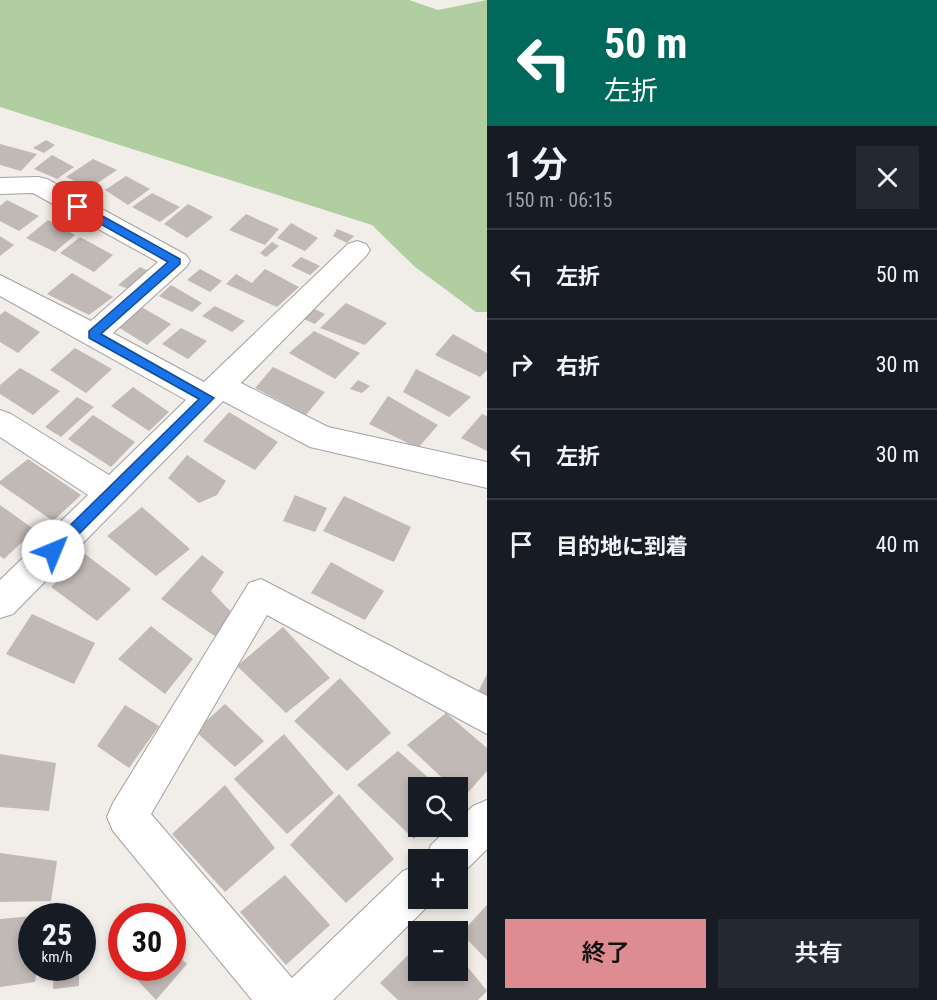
<!DOCTYPE html>
<html lang="ja">
<meta charset="utf-8">
<style>
body{margin:0;font-family:"Roboto Condensed","Noto Sans JP",sans-serif;background:#242831;color:#f1f3f6;height:100vh;display:flex;flex-direction:column;font-size:22px;white-space:nowrap}
*{box-sizing:border-box;margin:0}
p{font-size:20px;color:#9ea1a6}
.icon{flex:none;width:33px;height:33px;fill:none;stroke:currentColor;stroke-width:2;stroke-linecap:round;stroke-linejoin:round}
.map{position:relative;flex:1;overflow:hidden}
.panel{display:flex;flex-direction:column;background:#171b24;width:450px}
.panel>*{flex:none}
.guide{background:#00695c;color:#fff;overflow:hidden}
.fabs{position:absolute;left:408px;top:777px;display:grid;gap:12px}
.fabs a{display:grid;place-items:center;width:60px;height:60px;border-radius:0px;background:#171b24;box-shadow:0 3px 9px #0003;font-size:30px}
.speed{position:absolute;left:18px;top:903px;display:flex;gap:12px;font-size:30px;font-weight:700;text-align:center}
.speed>*{display:grid;place-content:center;width:78px;height:78px;border-radius:50%;background:#171b24;box-shadow:0 3px 9px #0003;line-height:1}
.speed small{font-size:15px;font-weight:400}
.speed .limit{border:9px solid #d22;background:#fff;color:#111}
.pin{position:absolute;display:grid;place-items:center;width:51px;height:51px;color:#fff;margin:-26px;border-radius:12px;box-shadow:0 3px 9px #0006}
.me{position:absolute;width:66px;margin:-33px;rotate:45deg;stroke-linejoin:round;filter:drop-shadow(0 0 4px #0008)}
.turn{display:flex;align-items:center;gap:21px;height:126px;padding:0 18px;font-size:27px}
.turn .icon{width:78px;height:78px;stroke-width:2.5}
.turn b{display:block;font-size:42px;line-height:51px}
.round{display:grid;place-items:center;flex:none;width:63px;height:63px;border-radius:0px;background:#242831}
.summary{display:flex;align-items:center;justify-content:space-between;height:102px;padding:0 18px}
h1{font-size:36px;font-weight:600;line-height:45px}
.action{display:flex;gap:12px;margin-top:auto;padding:12px 18px}
.action a{flex:1;height:69px;border-radius:0px;background:#de8b92;color:#111;font-size:24px;font-weight:600;line-height:69px;text-align:center}
.action a+a{background:#242831;color:#f1f3f6}
ul{padding:0;list-style:none}
li{display:flex;align-items:center;gap:18px;height:90px;padding:0 18px;border-top:2px solid #363941}
li div{flex:1}
li b{display:block;font-size:22px}
li em{font-style:normal}
main{display:flex;flex:1;min-height:0}
.map>svg:first-child{display:block}
.forest{fill:#b0ce9f}
.building{fill:#c1b9b5}
.lines{fill:none;stroke-linecap:round;stroke-linejoin:round}
.minor-casing{stroke:#a2a2a2;stroke-width:2}
.minor{fill:#fff;fill-rule:evenodd}
.route{fill:#1a73e8;stroke:#114b97;stroke-width:1.5}
</style>
<main>
<div class="map">
<svg width="487" height="1000" viewBox="0 0 487 1000">
<rect width="100%" height="100%" fill="#f1ede8"/>
<path class="forest" d="M0,0h409l29,10 49,-10v312h-11l-62,-46 -42,-41 -372,-118z"/>
<path class="building" d="M46,140l9,5 -11,8 -11,-5z
M0,144l37,10 -16,17 -21,-6z
M52,155l22,12 -17,12 -23,-10z
M93,159l24,11 -27,18 -24,-11z
M126,176l24,13 -22,16 -23,-15z
M152,193l28,14 -20,15 -28,-15z
M7,200l32,16 -20,15 -19,-10v-15z
M188,204l25,13 -26,21 -23,-14z
M246,214l33,15 -14,16 -36,-15z
M48,220l27,15 -20,17 -29,-14z
M291,223l27,15 -13,13 -28,-13z
M337,229l17,7 -7,7 -14,-7z
M0,236l14,9 -14,11z
M80,237l33,18 -19,17 -34,-19z
M272,242l7,4 -13,11 -6,-4z
M301,257l19,9 -10,9 -19,-9z
M140,267l9,4 -20,18 -11,-4z
M200,269l22,12 -12,11 -23,-12z
M265,269l34,18 -22,20 -51,-23 10,-10 16,9z
M72,273l41,24 -24,18 -42,-21z
M171,285l31,18 -10,9 -33,-16z
M346,303l41,20 -22,22 -45,-17z
M138,305l33,19 -24,21 -32,-20z
M215,306l30,15 -13,11 -30,-16z
M308,306l17,8 -10,10 -16,-7z
M5,311l35,21 -22,21 -18,-11v-27z
M181,328l26,13 -19,18 -26,-15z
M314,331l46,22 -25,26 -46,-26z
M453,334l34,19v17l-7,7 -45,-22z
M75,348l37,21 -26,24 -36,-23z
M273,367l52,25 -19,23 -51,-27z
M20,368l40,23 -27,24 -33,-21v-9z
M416,369l55,28 -22,20 -46,-25z
M358,380l12,6 -8,7 -12,-4z
M133,387l36,25 -20,19 -38,-25z
M388,396l50,29 -20,23 -49,-24z
M77,397l17,10 -33,30 -16,-10z
M229,412l49,30 -23,28 -52,-29z
M482,414l5,2v35l-26,-13z
M93,415l42,27 -24,25 -43,-28z
M187,455l39,26 -9,14 -18,8 -31,-25z
M28,459l53,36 -28,26 -53,-37v-3z
M295,495l32,13 -12,24 -32,-11z
M344,496l67,31 -17,35 -71,-31z
M0,505l35,25 -31,29 -4,-3z
M142,507l48,42 -34,27 -49,-40z
M85,554l46,35 -34,32 -46,-34z
M202,555l22,17 -13,19 25,26 -17,22 -58,-40z
M331,562l53,29 -19,29 -54,-27z
M32,614l63,29 -21,41 -68,-30z
M151,626l42,33 -28,35 -47,-35z
M283,627l47,51 -44,35 -49,-47z
M487,674v22l-9,-4z
M340,678l51,55 -44,38 -53,-50z
M225,704l39,37 -29,26 -40,-36z
M125,705l34,21 -30,42 -32,-22z
M446,713l41,35v23l-23,26 -6,-5v-4h-5l-46,-43z
M284,734l50,59 -47,41 -53,-55z
M398,751l42,37h-22v38h7l-11,13 -57,-54z
M0,754l56,9 -7,48 -49,-4z
M225,785l50,63 -50,44 -53,-58z
M339,794l55,65 -48,44 -56,-58z
M0,853l57,8 -6,40 -51,1z
M285,875l45,50 -44,40 -46,-53z
M487,905v55l-26,-27z
M32,916v52h5l-2,14 -35,5v-68z
M418,945v25h40v-15l29,36 -9,9h-80l-18,-17z
M172,950l15,14 -31,36 -30,-32h46z
M54,968h25v18l-26,3z"/>
<g class="lines">
<defs>
<path id="minor" d="M38,177l9,2 139,76 4,6 -4,6 -73,66 91,49 144,-138 9,-3 9,3 4,6 -4,6 -125,127 87,44 159,35v26l-177,-41 -87,-46 -210,213 -13,4v-38l88,-85 -88,-58v-27l11,4 98,61 77,-75 -186,-104v-21l91,46 67,-59 -125,-69 -33,1v-16z
M261,579l226,117v38l-220,-119 -116,199 141,164 111,-107 15,-6v33h16l-1,3 -100,99h-81l-139,-169 -6,-14 6,-14 136,-220z
M487,800v49l-26,26 -3,1v-16h-33l6,-15 20,-19h7v-6l15,-14z"/>
</defs>
<use href="#minor" class="minor-casing"/>
<use href="#minor" class="minor"/>
</g>
<path class="route" d="M74,204h7l99,55v5l-79,70 113,64 -156,157h-10v-8l151,-148 -110,-61v-7l79,-69 -94,-53z"/>
</svg>
<div class="fabs">
<a><svg class="icon" aria-label="search" viewBox="0 0 24 24"><circle cx="10" cy="10" r="6"/><path d="M15 15l6 6"/></svg></a>
<a>+</a>
<a>−</a>
</div>
<div class="speed"><div>25<small>km/h</small></div><div class="limit">30</div></div>
<div class="pin" style="left:78px;top:207px;background:#d93025"><svg class="icon" aria-label="arrive" viewBox="0 0 24 24"><path d="M6 21V4h12l-3 4 3 4H6"/></svg></div>
<svg class="me" style="left:53px;top:551px" viewBox="-20 -20 40 40"><circle r="19" fill="#fff"/><path d="M0-13L10 11 0 6-10 11z" fill="#1a73e8"/></svg>
</div>
<section class="panel">
<div class="guide">
<div class="turn"><svg class="icon" aria-label="left" viewBox="0 0 24 24"><path d="M17 20v-9H6M10 6l-5 5 5 5"/></svg><div><b>50 m</b>左折</div></div>
</div>
<div class="summary"><div><h1>1 分</h1><p>150 m · 06:15</p></div><a class="round"><svg class="icon" aria-label="close" viewBox="0 0 24 24"><path d="M6 6l12 12M18 6L6 18"/></svg></a></div>
<ul>
<li><svg class="icon" aria-label="left" viewBox="0 0 24 24"><path d="M17 20v-9H6M10 6l-5 5 5 5"/></svg><div><b>左折</b></div><em>50 m</em></li>
<li><svg class="icon" aria-label="right" viewBox="0 0 24 24"><path d="M7 20v-9h11M14 6l5 5-5 5"/></svg><div><b>右折</b></div><em>30 m</em></li>
<li><svg class="icon" aria-label="left" viewBox="0 0 24 24"><path d="M17 20v-9H6M10 6l-5 5 5 5"/></svg><div><b>左折</b></div><em>30 m</em></li>
<li><svg class="icon" aria-label="arrive" viewBox="0 0 24 24"><path d="M6 21V4h12l-3 4 3 4H6"/></svg><div><b>目的地に到着</b></div><em>40 m</em></li>
</ul>
<div class="action"><a>終了</a><a>共有</a></div>
</section>
</main>
